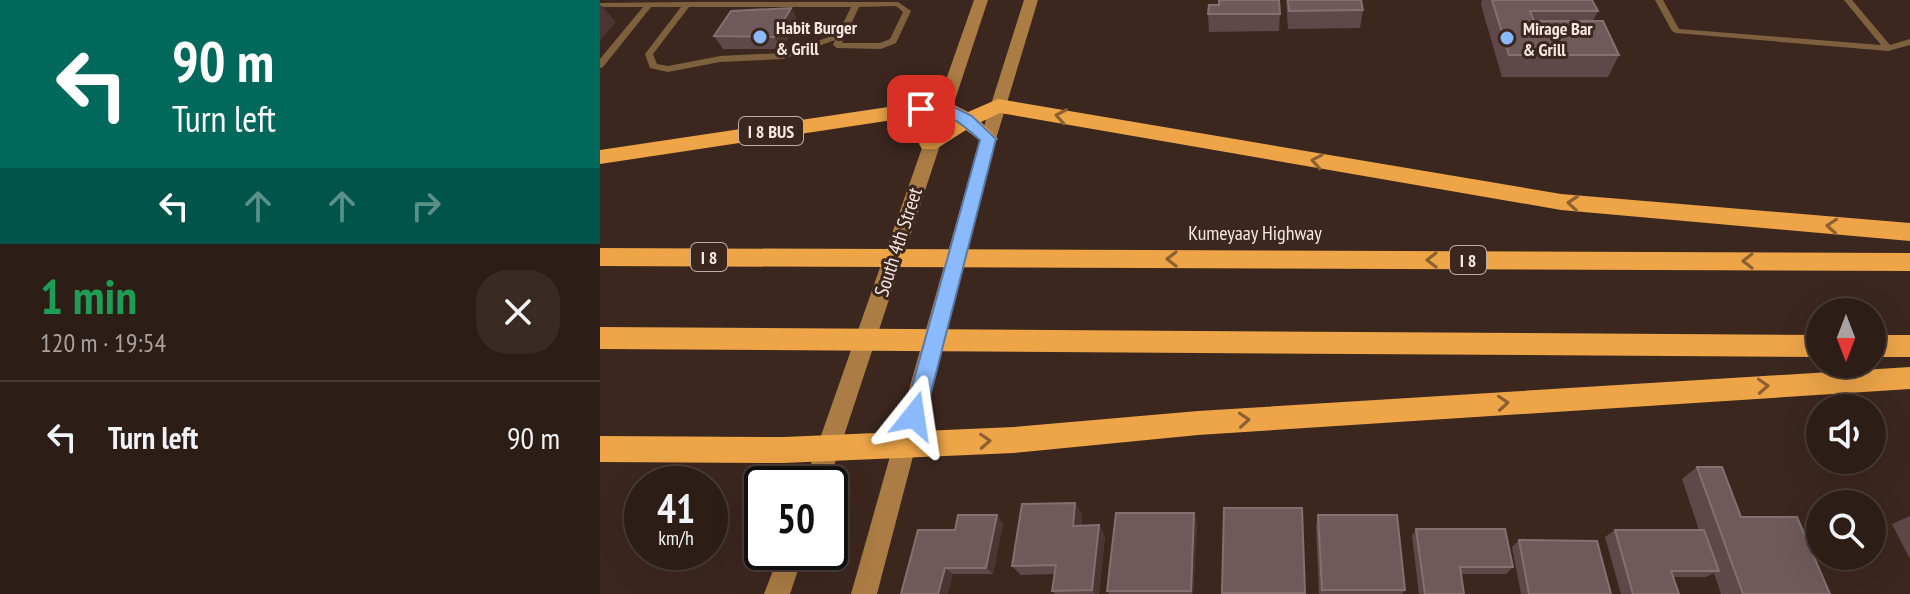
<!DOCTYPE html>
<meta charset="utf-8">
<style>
body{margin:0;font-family:"PT Sans Narrow",sans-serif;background:#392a24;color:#f1f3f6;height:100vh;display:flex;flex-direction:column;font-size:30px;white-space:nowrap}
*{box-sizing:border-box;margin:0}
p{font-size:26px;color:#a7a2a1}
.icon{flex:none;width:44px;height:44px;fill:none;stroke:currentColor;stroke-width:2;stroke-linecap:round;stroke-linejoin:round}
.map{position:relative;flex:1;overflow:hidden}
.details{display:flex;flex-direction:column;background:#2d1d17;width:600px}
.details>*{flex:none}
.hud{background:#00695c;color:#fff;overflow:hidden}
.needle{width:52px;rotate:180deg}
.buttons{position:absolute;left:1206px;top:298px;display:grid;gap:16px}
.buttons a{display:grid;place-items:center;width:80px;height:80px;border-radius:50%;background:#2d1d17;box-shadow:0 8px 32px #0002,0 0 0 2px #483b36;font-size:40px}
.speed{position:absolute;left:24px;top:466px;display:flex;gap:16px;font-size:40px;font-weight:700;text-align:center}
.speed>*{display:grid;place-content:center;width:104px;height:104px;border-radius:50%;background:#2d1d17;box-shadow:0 8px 32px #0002,0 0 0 2px #483b36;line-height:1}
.speed small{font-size:20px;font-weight:400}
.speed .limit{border:4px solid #111;border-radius:12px;background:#fff;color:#111}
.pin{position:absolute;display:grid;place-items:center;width:68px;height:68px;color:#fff;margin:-34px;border-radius:16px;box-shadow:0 4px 12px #0006}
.me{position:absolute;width:88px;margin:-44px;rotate:15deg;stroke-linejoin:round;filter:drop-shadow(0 0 6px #0008)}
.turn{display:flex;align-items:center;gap:28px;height:168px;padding:0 40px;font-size:36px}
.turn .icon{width:104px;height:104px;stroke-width:2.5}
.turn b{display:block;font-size:56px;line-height:68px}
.lanes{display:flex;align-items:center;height:76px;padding:0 40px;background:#0003;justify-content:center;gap:40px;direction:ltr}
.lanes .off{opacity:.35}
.round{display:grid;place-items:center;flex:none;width:84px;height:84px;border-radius:32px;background:#392a24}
.overview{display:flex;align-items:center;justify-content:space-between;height:136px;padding:0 40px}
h1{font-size:48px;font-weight:800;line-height:60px;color:#1e9e55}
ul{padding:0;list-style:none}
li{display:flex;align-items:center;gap:24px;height:112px;padding:0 40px;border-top:2px solid #483b36}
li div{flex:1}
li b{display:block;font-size:30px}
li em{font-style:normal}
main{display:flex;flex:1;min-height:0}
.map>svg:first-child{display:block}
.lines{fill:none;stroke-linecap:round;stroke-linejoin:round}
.lane{fill:#7d603e;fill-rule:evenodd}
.secondary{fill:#ab7c44;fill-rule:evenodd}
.highway{fill:#eda548;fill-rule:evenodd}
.wall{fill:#60484a}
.shaded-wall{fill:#4b3432}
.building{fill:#70595b;stroke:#856f70;stroke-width:2}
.oneway{stroke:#8c6031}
.route{fill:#8abafc;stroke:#5a79a4;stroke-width:2}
.poi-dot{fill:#8abafc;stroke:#3c271f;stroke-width:3}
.labels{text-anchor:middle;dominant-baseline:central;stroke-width:6;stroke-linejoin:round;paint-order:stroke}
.far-poi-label{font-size:18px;font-weight:bold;fill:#f5e6e1;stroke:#3c271f;text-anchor:start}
.shield{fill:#3c271f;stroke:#beada7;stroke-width:2}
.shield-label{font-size:18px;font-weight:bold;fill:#f5e6e1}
.street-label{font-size:20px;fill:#f5e6e1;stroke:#3c271f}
</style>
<main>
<section class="details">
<div class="hud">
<div class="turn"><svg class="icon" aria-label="left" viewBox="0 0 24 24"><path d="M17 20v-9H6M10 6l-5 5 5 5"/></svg><div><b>90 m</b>Turn left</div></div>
<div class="lanes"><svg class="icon" aria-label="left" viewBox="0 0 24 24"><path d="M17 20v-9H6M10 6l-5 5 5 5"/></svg><svg class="icon off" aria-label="ahead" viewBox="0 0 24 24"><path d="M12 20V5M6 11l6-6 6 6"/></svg><svg class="icon off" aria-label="ahead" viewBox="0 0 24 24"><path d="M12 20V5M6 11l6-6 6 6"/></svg><svg class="icon off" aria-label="right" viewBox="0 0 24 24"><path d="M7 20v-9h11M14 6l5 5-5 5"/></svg></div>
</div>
<div class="overview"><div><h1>1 min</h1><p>120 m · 19:54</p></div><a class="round"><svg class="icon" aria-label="close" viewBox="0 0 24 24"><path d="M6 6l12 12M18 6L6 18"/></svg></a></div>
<ul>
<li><svg class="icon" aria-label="left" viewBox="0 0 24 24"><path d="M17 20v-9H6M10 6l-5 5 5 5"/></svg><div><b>Turn left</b></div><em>90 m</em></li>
</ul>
</section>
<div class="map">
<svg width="1310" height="594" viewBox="0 0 1310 594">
<rect width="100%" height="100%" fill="#3c271f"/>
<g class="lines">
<path class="lane" d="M1055,0h8l16,29 202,16 -37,-45h8l38,45 20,-6v6l-22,6 -212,-18 -4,-2z
M87,2h211l13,9 -15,32 -15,6 -44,-1 -4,-3 2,-5 -52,19 -63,3 -52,10 -18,-4 -5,-14 36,-47h-30l-48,60 -3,1v-9l43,-52h-43v-4zM296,6l7,6 -13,27 -10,4h-38l17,-36zM89,7h162l-13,27 -56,19 -62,3 -52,10 -11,-2 -4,-10z"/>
<path class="secondary" d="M374,0h14l-160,484h-24z
M424,0h14l-42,139 -119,455h-26l129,-455z
M180,552h24l-14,42h-26z"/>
<path class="highway" d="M342,99l26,13 30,-13 563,95 349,29v18l-349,-31 -561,-97 -19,9 17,17 -10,7 -22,-16 -30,19h-14l-3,-5 3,-5 30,-19 -13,-7 -339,51v-14z
M0,248l1310,5v18l-1310,-5z
M0,327l1220,8v22l-1220,-8z
M1272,335h38v22h-38z
M1310,367v22l-712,46 -184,18 -230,10 -184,-1v-26l184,1 230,-10 184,-16z"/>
</g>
<path class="wall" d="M686,0h75l2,10 -3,18 -72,1z
M882,0h110l6,11 -5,10 26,34 -11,22h-106l-21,-72z
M191,8l7,13 -16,28h-59l-9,-13z
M608,14h72l-1,17 -70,1z
M1097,467l44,50 89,77h-109l-7,-21 -8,4h-33l6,17h-58l-16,-57 10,-7h84l-17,-51z
M475,503l7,11 -1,11h18l6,11 -6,58h-44l-3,-3 3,-17 -34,1 -9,-9z
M624,508h78l3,86h-83z
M594,513l3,11 -4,70h-84l-2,-3z
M718,515l87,75 -3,4h-83l-3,-68z
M1310,516v43l-18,-35z
M403,523l-10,51h-40l-52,20 54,-64z
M816,529l97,38 -7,7h-45l3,20h-45l-7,-58z
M919,540l92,54h-90l-9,-47z"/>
<path class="shaded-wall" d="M1,5l15,17 -16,19v-35z
M191,8l7,13 -16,28 -8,-12z
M475,503l7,11 -3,22 -6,-10z
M594,513l3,11 -4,70h-1z
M397,515l6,8 -10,51 -7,-6z
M499,525l6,11 -6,58h-4l-3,-4z
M345,568l8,6 -5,20h-10z"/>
<path class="building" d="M619,0h60l1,14h-72l1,-9h10z
M688,0h73l2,10 -74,1z
M892,0h100l6,11h-68l4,10h69l16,34h-110z
M191,8l-17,29 -60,-1 17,-25z
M1097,467h25l19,50h56l33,77h-87z
M475,503l-2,23 26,-1 -7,65 -40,1 4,-26 -44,1 10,-62z
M624,508h78l3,85h-83z
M516,513h78l-3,78h-84z
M358,515h39l-11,53h-41l-7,26h-37l17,-64h37z
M718,515h79l8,75h-83z
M816,529h89l8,38h-53l4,27h-39z
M1015,530h89l15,41h-48l8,23h-46z
M919,540l78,1 14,53h-82z"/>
<defs><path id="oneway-chevron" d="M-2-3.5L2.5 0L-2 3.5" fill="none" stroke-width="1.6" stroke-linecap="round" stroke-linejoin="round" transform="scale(2)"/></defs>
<g class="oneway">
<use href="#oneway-chevron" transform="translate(461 116) rotate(-170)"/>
<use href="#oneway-chevron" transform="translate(717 161) rotate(-170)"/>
<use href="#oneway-chevron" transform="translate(973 203) rotate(-175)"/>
<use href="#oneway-chevron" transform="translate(1232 226) rotate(-176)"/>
<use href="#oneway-chevron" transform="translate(572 259) rotate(-180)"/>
<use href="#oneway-chevron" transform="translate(832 260) rotate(-180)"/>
<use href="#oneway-chevron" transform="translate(1148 261) rotate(-180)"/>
<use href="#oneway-chevron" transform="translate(1163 386) rotate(-3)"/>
<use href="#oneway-chevron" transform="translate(903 403) rotate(-4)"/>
<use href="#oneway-chevron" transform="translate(644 420) rotate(-4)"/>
<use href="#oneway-chevron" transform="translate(385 441) rotate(-3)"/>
</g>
<path class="route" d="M342,101l30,15 24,23 -71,277 -3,6 -8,3 -7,-3 -3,-6 76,-276c-19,-17 -33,-30 -59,-26l-7,-5 2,-4z"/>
<g class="poi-dot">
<circle cx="160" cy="37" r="8"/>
<circle cx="907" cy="38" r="8"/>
</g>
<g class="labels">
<g class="far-poi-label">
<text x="176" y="27">Habit Burger<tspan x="176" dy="21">&amp; Grill</tspan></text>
<text x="923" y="28">Mirage Bar<tspan x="923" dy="21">&amp; Grill</tspan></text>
</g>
<g class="shield">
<rect x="139" y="117" width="64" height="28" rx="6"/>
<rect x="91" y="243" width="36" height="28" rx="6"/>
<rect x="850" y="246" width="36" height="28" rx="6"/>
</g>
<g class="shield-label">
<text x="171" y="131">I 8 BUS</text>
<text x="109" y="257">I 8</text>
<text x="868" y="260">I 8</text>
</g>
<g class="street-label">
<text x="655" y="233">Kumeyaay Highway</text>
<text transform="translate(298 242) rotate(-72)">South 4th Street</text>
</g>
</g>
</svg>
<div class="buttons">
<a><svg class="needle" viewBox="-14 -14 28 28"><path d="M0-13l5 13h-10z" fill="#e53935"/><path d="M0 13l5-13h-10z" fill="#a7a2a1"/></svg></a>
<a><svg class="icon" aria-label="sound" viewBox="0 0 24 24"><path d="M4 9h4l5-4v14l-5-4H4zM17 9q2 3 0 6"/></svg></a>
<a><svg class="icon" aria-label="search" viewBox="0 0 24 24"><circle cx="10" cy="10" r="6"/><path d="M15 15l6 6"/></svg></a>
</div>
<div class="speed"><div>41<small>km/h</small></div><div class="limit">50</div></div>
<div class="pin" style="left:321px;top:109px;background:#d93025"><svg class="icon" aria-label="arrive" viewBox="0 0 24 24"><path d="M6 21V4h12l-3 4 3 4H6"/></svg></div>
<svg class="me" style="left:314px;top:416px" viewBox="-20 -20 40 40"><path d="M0-17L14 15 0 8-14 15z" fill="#8abafc" stroke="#fff" stroke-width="4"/></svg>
</div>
</main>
